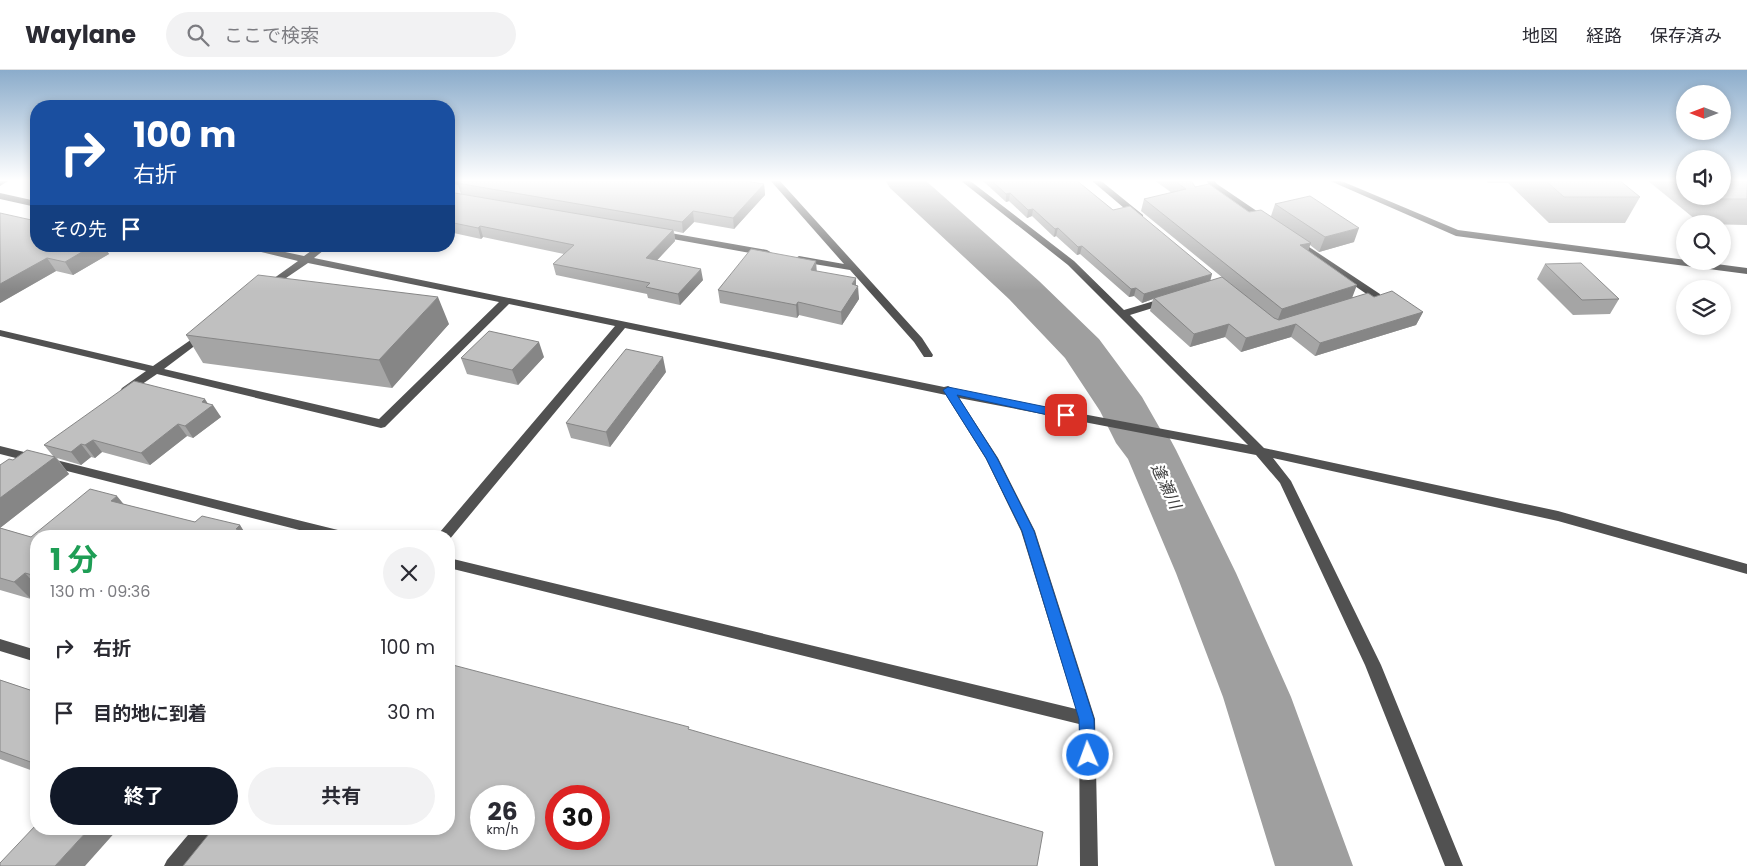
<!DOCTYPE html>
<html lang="ja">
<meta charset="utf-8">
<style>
body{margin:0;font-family:Poppins,"Noto Sans JP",sans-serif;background:#f2f2f3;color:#2b2b33;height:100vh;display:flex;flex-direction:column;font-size:19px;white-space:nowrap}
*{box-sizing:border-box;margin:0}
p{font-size:16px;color:#7c7c81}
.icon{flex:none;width:28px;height:28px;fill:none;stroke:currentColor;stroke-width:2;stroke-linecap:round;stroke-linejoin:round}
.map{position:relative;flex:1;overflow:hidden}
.details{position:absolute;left:30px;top:460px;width:425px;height:305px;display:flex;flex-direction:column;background:#fff;border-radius:20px;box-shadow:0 2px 8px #0003}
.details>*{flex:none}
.banner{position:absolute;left:30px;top:30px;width:425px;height:152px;border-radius:20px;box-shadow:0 2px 8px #0003;background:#1a4fa0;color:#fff;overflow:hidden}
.needle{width:32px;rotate:270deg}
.tools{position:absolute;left:1676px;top:15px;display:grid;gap:10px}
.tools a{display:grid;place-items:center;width:55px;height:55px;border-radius:50%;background:#fff;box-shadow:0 2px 8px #0003;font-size:25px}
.speed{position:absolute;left:470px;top:715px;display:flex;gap:10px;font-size:25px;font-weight:700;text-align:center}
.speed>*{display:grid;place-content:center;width:65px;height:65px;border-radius:50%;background:#fff;box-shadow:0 2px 8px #0003;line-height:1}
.speed small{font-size:12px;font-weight:400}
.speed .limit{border:8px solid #d22;background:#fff;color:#111}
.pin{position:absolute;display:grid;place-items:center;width:42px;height:42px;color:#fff;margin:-21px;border-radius:10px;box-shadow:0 2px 8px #0006}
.me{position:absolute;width:55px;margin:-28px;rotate:358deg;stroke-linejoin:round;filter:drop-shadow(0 0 4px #0008)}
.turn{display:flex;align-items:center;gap:18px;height:105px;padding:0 20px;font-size:22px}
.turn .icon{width:65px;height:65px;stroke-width:2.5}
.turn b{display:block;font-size:35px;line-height:42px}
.then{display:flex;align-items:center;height:48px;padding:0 20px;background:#0003;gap:10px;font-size:19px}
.round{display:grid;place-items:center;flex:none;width:52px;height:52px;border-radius:26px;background:#f2f2f3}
.overview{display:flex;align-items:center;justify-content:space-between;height:85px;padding:0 20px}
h1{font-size:30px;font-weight:700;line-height:38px;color:#1e9e55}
.action{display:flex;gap:10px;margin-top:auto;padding:10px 20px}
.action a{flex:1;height:58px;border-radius:30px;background:#111827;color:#fff;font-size:20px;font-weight:700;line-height:58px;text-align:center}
.action a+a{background:#f2f2f3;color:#2b2b33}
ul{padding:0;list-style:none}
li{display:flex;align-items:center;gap:15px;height:65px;padding:0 20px}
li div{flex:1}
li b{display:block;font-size:19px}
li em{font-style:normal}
header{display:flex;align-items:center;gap:30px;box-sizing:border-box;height:70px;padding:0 25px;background:#fff;border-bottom:1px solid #e1e1e2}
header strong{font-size:24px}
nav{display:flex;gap:28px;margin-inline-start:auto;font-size:18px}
.search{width:350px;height:45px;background:#f2f2f3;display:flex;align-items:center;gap:12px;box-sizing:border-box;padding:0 18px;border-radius:28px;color:#7c7c81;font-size:19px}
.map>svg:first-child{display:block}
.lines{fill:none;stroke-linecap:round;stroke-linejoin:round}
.river{fill:#9f9f9f;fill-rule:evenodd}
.minor{fill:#515151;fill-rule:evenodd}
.wall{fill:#a5a5a5}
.shaded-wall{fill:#868686}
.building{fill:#c0c0c0;stroke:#868686;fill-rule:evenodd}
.route{fill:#1a73e8;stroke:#114b97}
.labels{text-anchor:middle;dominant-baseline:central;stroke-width:4.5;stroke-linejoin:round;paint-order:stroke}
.water-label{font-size:16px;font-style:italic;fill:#404040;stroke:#fff}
</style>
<header>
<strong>Waylane</strong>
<div class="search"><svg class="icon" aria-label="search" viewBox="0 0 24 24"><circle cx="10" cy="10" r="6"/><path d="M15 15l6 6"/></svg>ここで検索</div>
<nav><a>地図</a><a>経路</a><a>保存済み</a></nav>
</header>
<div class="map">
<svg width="1747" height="796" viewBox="0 0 1747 796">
<rect width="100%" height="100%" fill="#fff"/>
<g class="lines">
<path class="river" d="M885,110h40l114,101 60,58 43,58 20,35 7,5 7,13 60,123 55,124 62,169h-78l-52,-169 -47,-124 -48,-114 -12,-16 -16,-32 -35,-53 -56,-59 -119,-111z"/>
<path class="minor" d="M0,110h10l-10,6z
M770,110h9l143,158 11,17 -1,2h-8l-10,-15 -64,-72 -54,-9 -2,-2 5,-3 45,8z
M960,110h9l105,81 50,49 40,-12h8v4l-42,13 134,133 294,63 189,53v10l-189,-53 -285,-63 18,23 90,184 82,201h-18l-80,-201 -85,-182 -24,-28 -297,-57 39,60 37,73 60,188 3,147h-18l-1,-142 -630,-156v-10l627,151 -55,-178 -35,-72 -40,-64 -321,-67 -176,212v-4h-11l2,-4 175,-206 -106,-22 -124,123 -4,1 -224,-54 -31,21 -4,-1 -2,-3 2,-3 24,-17 -146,-35v-6l153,36 52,-36 5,3 -1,2 -45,34 215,50 120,-117 -191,-39 -41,28 -5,-3 1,-2 35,-25 -61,-15h20l47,10 14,-10h11l-15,12 630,129 4,-1 5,3 34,7 261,49 -180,-180z
M1091,110h9l43,35v4h-6z
M1206,110h8l3,4 53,36 -2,2h-6l-51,-34z
M1328,110h11l119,50 289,38v6l-291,-38z
M0,123l36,8v6l-36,-8z
M659,161l108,19 5,3 -5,3 -111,-20 -2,-2z
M1294,167l86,57v4l-22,6 -4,-1v-4l14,-4 -77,-53 -2,-2z
M0,376l342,85 5,1 2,4h-26l-323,-82z
M0,569l36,11v12l-36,-11z
M193,759h20l-3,6 -25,31h-21l3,-6z"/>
</g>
<path class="wall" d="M449,110h295l-1,1 21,3 1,11 -31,34 -40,-7 -11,11 -9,-2 1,10 -18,19 46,20 -23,25 -32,-7 -1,-4 -91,-19 -3,-11 11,-10 -81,-17 -2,2 -32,-7v-40l12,2 -3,-9 -9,-2z
M982,110h94l37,30 98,71 12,-3 -82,-67 3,-12 28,-6 -18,-13h37l4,7 54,25 22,4 4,-12 79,38 -35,10 -9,-7 -2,6 44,46h22l49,15 -7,13 -101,31 -24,-19 -50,15 -16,-15 -35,10 -40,-36 3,-12 -11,4 -8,-7 -5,1 -49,-43 -3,1 -21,-19 -2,1 -22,-21 -5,2 -18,-17 -3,1z
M1485,110h134l21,17 -15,26h-76l-41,-40h-20z
M1647,110h38v16h37l25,-16v45l-46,-1z
M0,143l36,33h68l5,8 -36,21 -17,-4 -56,32z
M1545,194l74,35 -9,15 -37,1 -36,-36z
M817,201l39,14 3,14 -17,26 -43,-10 -2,3 -77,-15 -2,-13z
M449,254l-57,64 -189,-25 -17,-28z
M544,287l-26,28 -51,-11 -6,-16z
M666,302l-56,75 -39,-9 -5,-15z
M207,333l14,14 -28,21 -6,-2 -37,29 -48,-13 -7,6 -4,-1 -10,8 -24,-7 12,16 -69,54 1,-63 12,-5 40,-4 -9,-11z
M123,434l72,18 45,3 3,6 -207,5v58l-5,5 -31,-9v-62l31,9z
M0,610l36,12v80l-36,-13z"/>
<path class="shaded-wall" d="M764,114l1,11 -31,34 -1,-11z
M1010,123l-1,8 -3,1v-8z
M1033,139l-1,7 -5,2 1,-8z
M693,141l1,11 -11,11 -1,-11z
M480,156l3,11 -2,2 -3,-11z
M1058,158l-2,8 -2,1 1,-8z
M1359,158l-5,14 -35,10 6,-15z
M673,160l2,11 -26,28 -3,-11z
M1311,173l-5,12 -6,-10z
M92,176h12l5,8 -36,21 -8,-13z
M1082,176l-2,8 -3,1 1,-8z
M47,188l9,13 -56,32v-19z
M816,191l1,13 -6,-4z
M701,199l2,11 -23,25 -2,-11z
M1212,204l-2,8 -56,16 -1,1 -11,4 2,-9z
M856,208v12l2,-4 1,13 -17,26 -1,-13 11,-28z
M1357,215l-5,13 -75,24 5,-13z
M1136,218l-2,8 -5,1 2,-8z
M438,227l11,27 -57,64 -13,-28z
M798,232l1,13 -2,3 -1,-13z
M1423,242l-7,13 -101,31 5,-13z
M1229,254l-4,13 -35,10 4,-13z
M1296,254l-5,13 -50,15 5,-14z
M539,272l5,15 -26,28 -6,-15z
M663,287l3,15 -56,75 -4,-15z
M205,329l5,8 3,-2 8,12 -28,21 -8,-12 17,-24z
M178,354l9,12 -37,29 -9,-12z
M93,370l9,12 -7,6 -10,-13z
M81,374l10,13 -10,8 -10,-13z
M55,387l14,17 -69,54v-30z
M117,426l14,17 -20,-12z
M240,455l7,11 -11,-7z
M25,503l11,12v9l-5,5 -17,-17z
M89,759h29l-33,37h-30z"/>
<path class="building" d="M462,110h277l25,4 -31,34 -40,-7 -11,11 -225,-39z
M991,110h85l37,30 17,-4 82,68 -68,20 -8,-6 -5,1 -49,-43 -4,1 -20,-19 -3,1 -22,-20 -5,1 -18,-17 -4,1z
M1173,110h18l4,7 14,-3 40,28 12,-2 50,33 -11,2 57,40 -75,24 -138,-110 42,-10z
M1545,110h74l21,17h-76z
M1722,110h25v19h-27l-4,-3h6z
M449,122l224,38 -27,28 55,11 -23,25 -32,-7 4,-4 -97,-19 21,-19 -94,-19 -2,2 -29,-6z
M1310,126l49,32 -34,9 -50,-33z
M0,143l36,8v25h56l-27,16 -18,-4 -47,26z
M751,179l65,12 -5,9 45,8 -4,6 6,2 -17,26 -43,-10 -2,3 -78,-15z
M1581,193l38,36 -37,1 -37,-36z
M258,205l180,22 -59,63 -193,-25z
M1222,207l52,41 5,2 89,-27 6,4 18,-6 31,21 -103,31 -24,-19 -50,14 -17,-14 -35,10 -40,-36z
M489,261l50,11 -27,28 -51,-12z
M626,279l37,8 -57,75 -40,-9z
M134,311l71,18 -3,3 11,3 -28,21 -7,-2 -37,29 -48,-13 -8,5 -4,-1 -10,8 -27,-7z
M27,380l28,7 -55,41v-33l9,-6 4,1z
M90,419l27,7 -6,5 84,21 7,-6 38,9 -4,4 30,7h-230v40l-11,-3 -11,9 -14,-4v-50l31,9z
M449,594l240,63 -1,2 355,103 -6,34h-854l30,-37h236zM481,726h43v43h-43zM556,726h43v43h-43z
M0,610l36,12v72l-36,-13z
M36,755v4h53l-34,37h-55v-3z"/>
<linearGradient id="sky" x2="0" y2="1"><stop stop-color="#8baccb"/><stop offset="0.5" stop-color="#fff"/><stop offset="1" stop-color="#fff" stop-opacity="0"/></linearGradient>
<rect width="1747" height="221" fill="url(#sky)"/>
<path class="route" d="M948,317l118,24 5,4 -5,4 -109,-24 40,63 37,73 60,188 1,36 -2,5 -5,2 -6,-2 -2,-5 -1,-36 -57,-188 -36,-73 -43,-68z"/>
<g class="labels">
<g class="water-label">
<text transform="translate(1166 416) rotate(65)">逢瀬川</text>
</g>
</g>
</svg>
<div class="tools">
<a><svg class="needle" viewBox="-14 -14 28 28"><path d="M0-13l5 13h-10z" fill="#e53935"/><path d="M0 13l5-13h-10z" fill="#7c7c81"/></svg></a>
<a><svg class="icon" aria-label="sound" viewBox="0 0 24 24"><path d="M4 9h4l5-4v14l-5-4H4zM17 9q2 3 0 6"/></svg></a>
<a><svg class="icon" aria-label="search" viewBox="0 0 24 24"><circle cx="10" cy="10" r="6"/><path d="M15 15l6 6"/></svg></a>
<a><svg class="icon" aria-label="layers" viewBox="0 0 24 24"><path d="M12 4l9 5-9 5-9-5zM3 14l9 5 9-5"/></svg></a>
</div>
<div class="speed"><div>26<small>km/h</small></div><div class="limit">30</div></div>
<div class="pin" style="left:1066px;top:345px;background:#d93025"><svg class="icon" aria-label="arrive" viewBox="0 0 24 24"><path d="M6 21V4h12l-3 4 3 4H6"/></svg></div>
<svg class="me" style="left:1088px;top:685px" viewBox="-20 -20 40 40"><circle r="17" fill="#1a73e8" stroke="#fff" stroke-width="3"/><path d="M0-11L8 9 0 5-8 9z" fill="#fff"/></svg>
<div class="banner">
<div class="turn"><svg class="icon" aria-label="right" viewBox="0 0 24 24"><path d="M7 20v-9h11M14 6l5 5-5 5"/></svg><div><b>100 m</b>右折</div></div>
<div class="then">その先<svg class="icon" aria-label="arrive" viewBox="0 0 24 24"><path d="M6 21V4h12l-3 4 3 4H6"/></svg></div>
</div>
<section class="details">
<div class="overview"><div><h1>1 分</h1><p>130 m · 09:36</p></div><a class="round"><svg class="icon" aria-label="close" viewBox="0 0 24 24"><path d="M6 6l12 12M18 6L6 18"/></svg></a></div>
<ul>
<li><svg class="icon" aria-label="right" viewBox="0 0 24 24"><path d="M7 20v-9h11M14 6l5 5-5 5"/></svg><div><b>右折</b></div><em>100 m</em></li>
<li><svg class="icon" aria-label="arrive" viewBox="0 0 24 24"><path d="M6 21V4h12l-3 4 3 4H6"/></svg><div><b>目的地に到着</b></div><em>30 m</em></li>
</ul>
<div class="action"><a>終了</a><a>共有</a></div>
</section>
</div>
